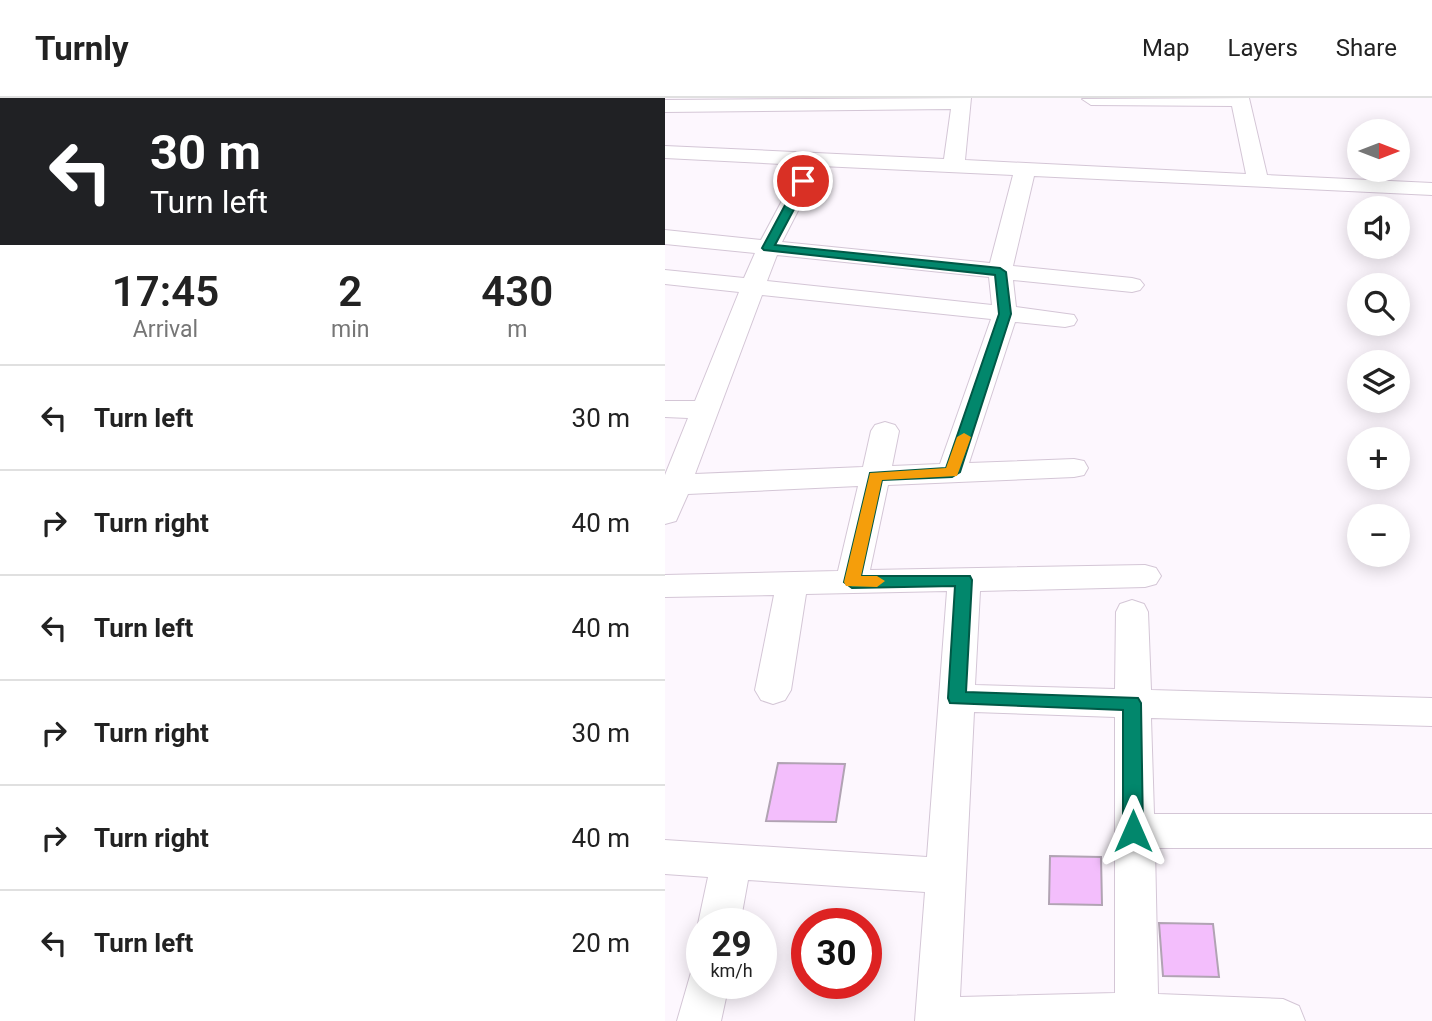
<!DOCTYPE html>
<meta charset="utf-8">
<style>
body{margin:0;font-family:Roboto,sans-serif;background:#f2f2f2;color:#222;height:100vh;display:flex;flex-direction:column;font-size:26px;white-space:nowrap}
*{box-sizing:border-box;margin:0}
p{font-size:23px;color:#767676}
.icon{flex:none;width:38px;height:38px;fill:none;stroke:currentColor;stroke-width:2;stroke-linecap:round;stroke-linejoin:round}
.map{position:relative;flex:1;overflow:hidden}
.sheet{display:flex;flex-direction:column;background:#fff;width:665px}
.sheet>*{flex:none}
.top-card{background:#202124;color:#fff;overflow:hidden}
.needle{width:46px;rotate:90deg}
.tools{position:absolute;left:682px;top:21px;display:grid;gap:14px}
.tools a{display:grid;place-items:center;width:63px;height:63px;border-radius:50%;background:#fff;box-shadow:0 4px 18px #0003;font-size:35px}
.speed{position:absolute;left:21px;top:810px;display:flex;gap:14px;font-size:35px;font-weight:700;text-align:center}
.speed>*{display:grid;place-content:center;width:91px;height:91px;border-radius:50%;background:#fff;box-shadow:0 4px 18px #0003;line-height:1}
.speed small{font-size:18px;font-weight:400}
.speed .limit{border:10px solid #d22;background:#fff;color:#111}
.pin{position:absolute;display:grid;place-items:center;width:60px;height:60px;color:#fff;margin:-30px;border:4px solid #fff;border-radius:50%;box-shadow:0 2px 7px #0007}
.me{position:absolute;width:77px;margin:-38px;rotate:0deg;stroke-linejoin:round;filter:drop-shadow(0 0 5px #0008)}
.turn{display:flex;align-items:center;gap:24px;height:147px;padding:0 35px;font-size:32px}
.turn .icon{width:91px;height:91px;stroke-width:2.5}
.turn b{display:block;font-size:49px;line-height:60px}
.eta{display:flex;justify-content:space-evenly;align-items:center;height:119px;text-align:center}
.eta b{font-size:42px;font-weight:600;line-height:49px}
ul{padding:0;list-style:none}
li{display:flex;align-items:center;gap:21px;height:105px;padding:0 35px;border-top:2px solid #e0e0e0}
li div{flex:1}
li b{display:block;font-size:26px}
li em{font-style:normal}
header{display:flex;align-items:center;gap:42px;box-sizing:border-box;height:98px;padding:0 35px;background:#fff;border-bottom:2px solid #e0e0e0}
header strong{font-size:33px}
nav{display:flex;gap:38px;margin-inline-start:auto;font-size:24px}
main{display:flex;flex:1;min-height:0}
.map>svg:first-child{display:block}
.building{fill:#f3befc;stroke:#b1a3b3;stroke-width:2}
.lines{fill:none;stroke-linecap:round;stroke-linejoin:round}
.minor-casing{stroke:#d4c6d6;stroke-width:2}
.minor{fill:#fff;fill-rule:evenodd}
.route{fill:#02876c;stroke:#015846;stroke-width:2}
.slow{fill:#f59e0b}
</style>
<header>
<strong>Turnly</strong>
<nav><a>Map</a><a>Layers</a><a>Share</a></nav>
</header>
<main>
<section class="sheet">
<div class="top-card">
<div class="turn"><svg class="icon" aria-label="left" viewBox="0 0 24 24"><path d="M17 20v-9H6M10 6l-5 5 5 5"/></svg><div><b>30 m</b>Turn left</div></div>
</div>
<div class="eta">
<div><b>17:45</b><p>Arrival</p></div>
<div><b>2</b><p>min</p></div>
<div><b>430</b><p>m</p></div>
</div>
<ul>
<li><svg class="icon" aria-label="left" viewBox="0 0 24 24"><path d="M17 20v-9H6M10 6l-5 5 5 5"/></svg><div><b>Turn left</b></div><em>30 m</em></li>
<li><svg class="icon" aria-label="right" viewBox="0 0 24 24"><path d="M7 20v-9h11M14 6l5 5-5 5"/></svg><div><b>Turn right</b></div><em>40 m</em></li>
<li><svg class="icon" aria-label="left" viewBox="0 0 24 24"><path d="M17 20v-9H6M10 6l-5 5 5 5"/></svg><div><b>Turn left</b></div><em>40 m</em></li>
<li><svg class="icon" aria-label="right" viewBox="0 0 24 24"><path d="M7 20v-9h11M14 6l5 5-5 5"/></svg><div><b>Turn right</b></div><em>30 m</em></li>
<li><svg class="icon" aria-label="right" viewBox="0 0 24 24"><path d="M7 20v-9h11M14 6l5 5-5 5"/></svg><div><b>Turn right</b></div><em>40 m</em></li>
<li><svg class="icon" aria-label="left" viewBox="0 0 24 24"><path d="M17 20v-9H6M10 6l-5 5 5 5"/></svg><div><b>Turn left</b></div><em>20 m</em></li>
</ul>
</section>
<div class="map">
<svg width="767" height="923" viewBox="0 0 767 923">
<rect width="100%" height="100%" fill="#fdf7fe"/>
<path class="building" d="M113,665l67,1 -9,58 -70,-1z
M385,758l51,1 1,48 -53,-1z
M494,825l54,1 6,53 -56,-1z"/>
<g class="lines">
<defs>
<path id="minor" d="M306,0l-6,62 281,14 -14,-68 -141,-1 -9,-6 167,-1 18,77 165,8v12l-398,-19 -21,90 119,12 8,2 4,5 -4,5 -8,2 -119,-12 3,27 58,8 3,5 -3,5 -9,2 -50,-5 -46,141 105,-4 10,2 4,7 -4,7 -10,2 -186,8 -18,85 275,-5 11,3 5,8 -5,8 -11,3 -165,4 -5,94 140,4 1,-77 4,-8 12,-4 12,4 4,8 3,78 281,8v28l-281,-8 3,96h278v34h-277l3,146 125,5 16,7 6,15h-390l10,-129 -177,-12 -8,44h-38v8l-4,-8 10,-47 -43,-3v-34l262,17 20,-266 -141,3 -15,96 -6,10 -12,4 -12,-4 -6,-10 19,-95 -109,2v-22l173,-4 20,-85 -170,8 -12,27 -11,3v-49l23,-57 -23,-1v-16h30l44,-109 -74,-8v-14l79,8 11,-25 -90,-9v-14l96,10 40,-75 -136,-7v-12l279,13 7,-50 -286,3v-12zM156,68l192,9 -23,88 -208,-21zM112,157l212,22 3,28 -225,-24zM97,197l229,24 -51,145 -48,2 7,-35 -4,-6 -10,-3 -10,3 -4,6 -8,36 -168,7zM309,614l141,5v276l-155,4z
M37,867v19h27l-8,37h-44l15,-52z"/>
</defs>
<use href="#minor" class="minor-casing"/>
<use href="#minor" class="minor"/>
</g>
<path class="route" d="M138,80l6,3 -34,64 225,23 6,4 5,42 -51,158 -8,5 -70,3 -21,96h109l2,4 -6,112 172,6 3,5 2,128 -3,6 -7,3 -7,-3 -3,-6v-121l-173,-7 -2,-5 7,-112 -103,2 -8,-6 26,-109 76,-5 53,-154 -4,-39 -231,-25 -2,-2 36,-67z"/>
<path class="slow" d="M299,335l7,4 -14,39 -75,4 -21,96h16l8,5 -8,6 -31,-1 -2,-4 26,-109 76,-5 11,-31z"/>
</svg>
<div class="tools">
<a><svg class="needle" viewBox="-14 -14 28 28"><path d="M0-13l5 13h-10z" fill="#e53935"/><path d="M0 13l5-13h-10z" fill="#767676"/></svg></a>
<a><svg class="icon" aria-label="sound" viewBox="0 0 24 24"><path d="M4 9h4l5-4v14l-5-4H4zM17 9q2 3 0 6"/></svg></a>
<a><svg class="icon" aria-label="search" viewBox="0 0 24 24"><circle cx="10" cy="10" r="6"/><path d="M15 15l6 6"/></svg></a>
<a><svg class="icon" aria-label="layers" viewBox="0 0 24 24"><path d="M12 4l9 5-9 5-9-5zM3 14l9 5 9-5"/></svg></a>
<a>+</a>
<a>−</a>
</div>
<div class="speed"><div>29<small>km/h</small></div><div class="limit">30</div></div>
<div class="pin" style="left:138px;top:83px;background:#d93025"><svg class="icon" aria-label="arrive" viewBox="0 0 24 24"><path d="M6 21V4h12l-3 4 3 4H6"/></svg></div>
<svg class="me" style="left:468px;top:733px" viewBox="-20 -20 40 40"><path d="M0-17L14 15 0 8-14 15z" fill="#02876c" stroke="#fff" stroke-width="4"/></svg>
</div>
</main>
